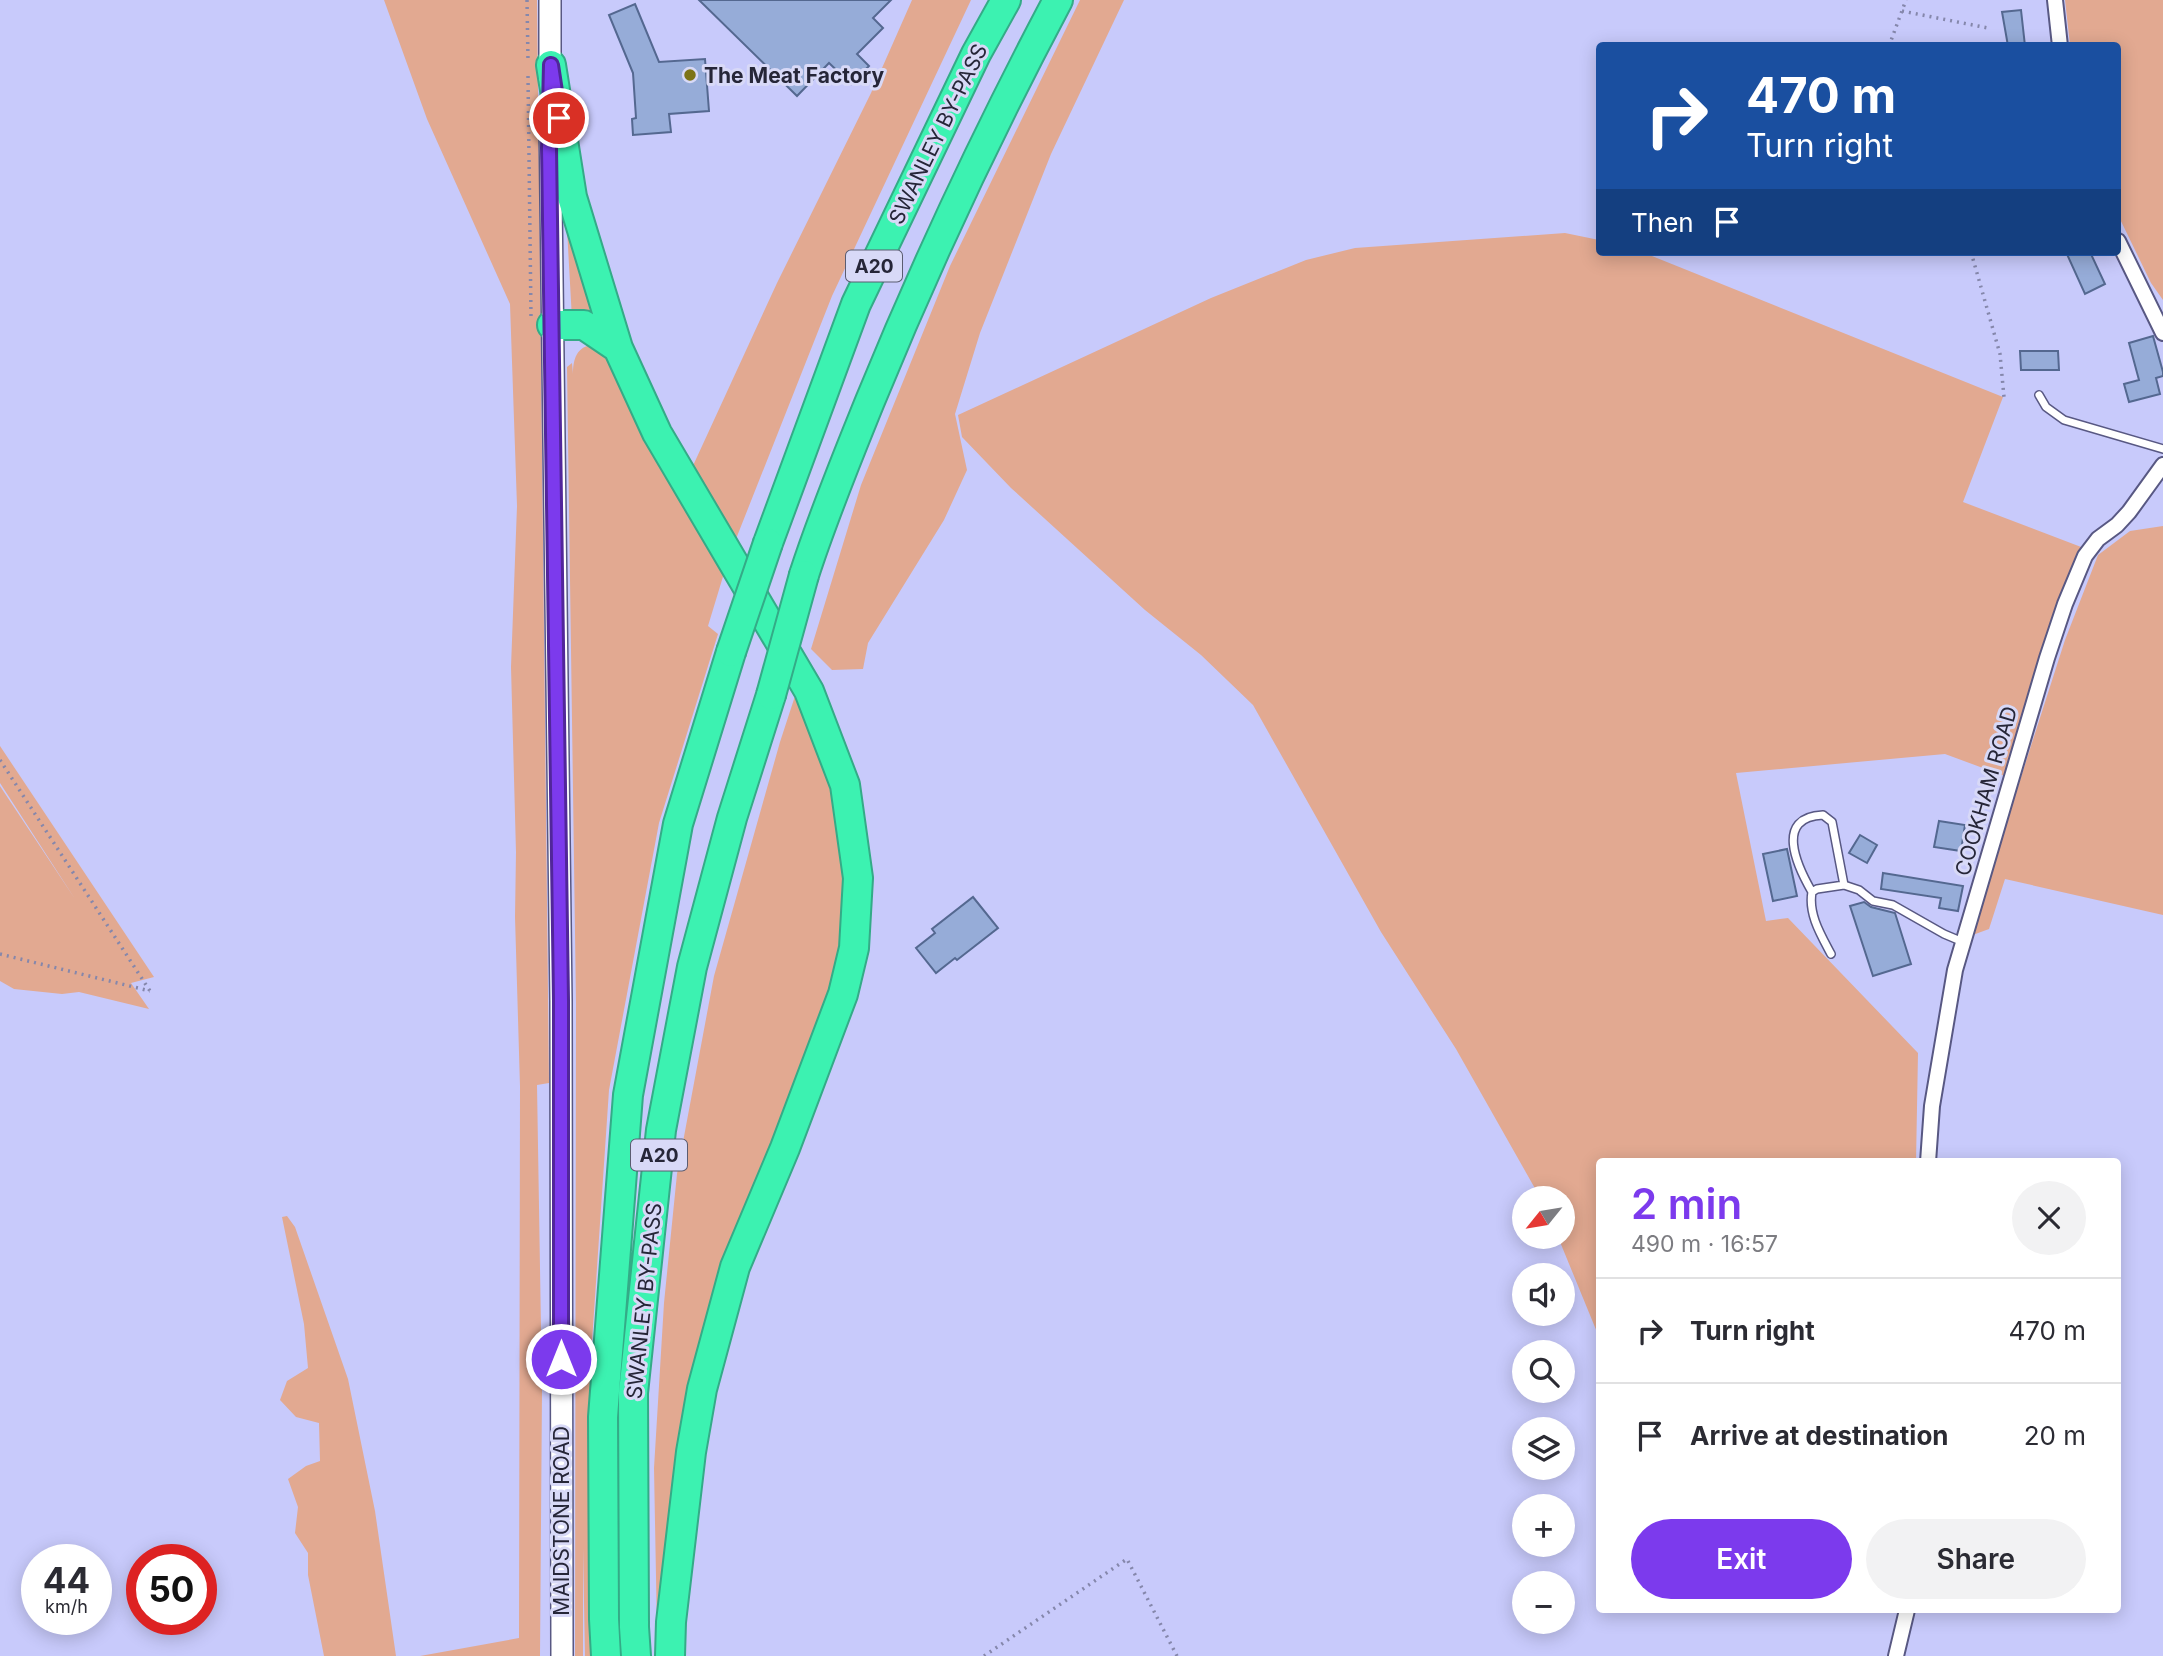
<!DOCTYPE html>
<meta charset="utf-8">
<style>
body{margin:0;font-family:Inter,sans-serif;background:#f2f2f3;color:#2b2b33;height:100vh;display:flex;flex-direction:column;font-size:26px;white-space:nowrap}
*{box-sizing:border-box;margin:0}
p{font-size:23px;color:#7c7c81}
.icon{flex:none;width:38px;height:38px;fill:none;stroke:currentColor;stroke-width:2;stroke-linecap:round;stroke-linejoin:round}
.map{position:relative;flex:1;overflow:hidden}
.side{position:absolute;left:1596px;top:1158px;width:525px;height:455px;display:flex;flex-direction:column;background:#fff;border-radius:7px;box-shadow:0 4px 18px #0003}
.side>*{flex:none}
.hud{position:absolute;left:1596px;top:42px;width:525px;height:214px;border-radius:7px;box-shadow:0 4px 18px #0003;background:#1a4fa0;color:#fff;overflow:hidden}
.needle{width:46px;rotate:240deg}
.tools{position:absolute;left:1512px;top:1186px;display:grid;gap:14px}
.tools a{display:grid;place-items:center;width:63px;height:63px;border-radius:50%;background:#fff;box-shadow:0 4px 18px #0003;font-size:35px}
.speed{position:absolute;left:21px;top:1544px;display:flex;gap:14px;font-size:35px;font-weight:700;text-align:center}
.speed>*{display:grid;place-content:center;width:91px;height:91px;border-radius:50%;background:#fff;box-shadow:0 4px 18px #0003;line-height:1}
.speed small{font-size:18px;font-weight:400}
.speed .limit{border:10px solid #d22;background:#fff;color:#111}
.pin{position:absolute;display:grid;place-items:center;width:60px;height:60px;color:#fff;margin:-30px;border:4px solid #fff;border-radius:50%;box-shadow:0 2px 7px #0007}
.me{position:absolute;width:77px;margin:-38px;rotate:0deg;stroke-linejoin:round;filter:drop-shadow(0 0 5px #0008)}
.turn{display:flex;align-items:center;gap:24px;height:147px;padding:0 35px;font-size:32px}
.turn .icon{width:91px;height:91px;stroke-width:2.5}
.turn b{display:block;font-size:49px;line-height:60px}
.then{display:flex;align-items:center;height:66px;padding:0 35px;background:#0003;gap:14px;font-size:26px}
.round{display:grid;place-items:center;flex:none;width:74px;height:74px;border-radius:37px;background:#f2f2f3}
.head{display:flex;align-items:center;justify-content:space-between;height:119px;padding:0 35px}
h1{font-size:42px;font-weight:600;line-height:52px;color:#7c3aed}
.primary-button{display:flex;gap:14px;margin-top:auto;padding:14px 35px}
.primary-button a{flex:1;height:80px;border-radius:42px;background:#7c3aed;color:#fff;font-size:28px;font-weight:600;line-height:80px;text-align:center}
.primary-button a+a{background:#f2f2f3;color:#2b2b33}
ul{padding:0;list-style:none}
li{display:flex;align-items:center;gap:21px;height:105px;padding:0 35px;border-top:2px solid #e1e1e2}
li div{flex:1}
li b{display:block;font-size:26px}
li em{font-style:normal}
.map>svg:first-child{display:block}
.green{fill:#e2a991}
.building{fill:#96acd8;stroke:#546890;stroke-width:2}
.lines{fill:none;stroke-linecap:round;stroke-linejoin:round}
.lane-casing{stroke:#585883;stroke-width:10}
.street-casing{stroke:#585883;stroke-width:18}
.secondary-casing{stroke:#585883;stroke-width:24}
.highway-casing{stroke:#34ab87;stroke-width:32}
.path{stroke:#8587ab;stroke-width:3.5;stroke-dasharray:2 5;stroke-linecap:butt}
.lane{stroke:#fff;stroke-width:7}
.street{stroke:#fff;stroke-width:14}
.secondary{stroke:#fff;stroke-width:21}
.highway{stroke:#3cf2b1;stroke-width:28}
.highway-bridge-casing{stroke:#34ab87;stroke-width:32;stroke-linecap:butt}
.highway-bridge{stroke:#3cf2b1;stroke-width:28}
.route-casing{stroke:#51269a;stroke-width:18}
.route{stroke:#7c3aed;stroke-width:12}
.poi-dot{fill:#7d7417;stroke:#d8d9f7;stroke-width:2.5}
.labels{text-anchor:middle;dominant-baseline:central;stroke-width:6;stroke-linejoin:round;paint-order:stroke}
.shield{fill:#d8d9f7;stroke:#5b5c71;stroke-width:2}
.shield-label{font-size:19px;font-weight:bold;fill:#262638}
.poi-label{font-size:21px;font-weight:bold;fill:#262638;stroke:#d8d9f7;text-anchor:start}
.street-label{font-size:21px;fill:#262638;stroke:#d8d9f7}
</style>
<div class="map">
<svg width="2163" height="1656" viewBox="0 0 2163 1656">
<rect width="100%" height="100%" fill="#c8cafb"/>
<path class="green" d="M384,0h153l12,1083 -12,2 5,305 -2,266h-120l99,-18 1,-552 -5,-169 1,-65 -5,-185 6,-161 -7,-202 -83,-185z
M912,0h59l-139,296 -98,248 -43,-74 86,-187 94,-190z
M1080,0h44l-73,154 -71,179 -25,81 12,56 -23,50 -76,123 -5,26 -31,1 -21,-21 50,-164 89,-219z
M2065,0h98v300l-12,-17 -33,-68v-169l-48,-1z
M566,211l39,105 -33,3z
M1565,233l34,7 1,12h42l361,145 -40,105 126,48 -79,228 -65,-24 -209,19 30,148 22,-3 130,135 -2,109h-316l-1,175 -41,-100h5v-38h-22l-85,-150 -75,-117 -128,-227 -52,-50 -56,-45 -134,-122 -49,-51 -4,-22 253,-117 95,-38 49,-12z
M593,345l13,8 119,217 -17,56 10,8 -59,189 -50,267 -19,281 1,285h-6l-2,-108v108h-8l1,-653 -9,-636 5,-4 1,11c0,-15 4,-28 20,-29z
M2163,526v389l-158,-36 -16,50 -19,7 95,-296 33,-85 32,-24z
M796,693l38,104 11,86 -8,87 -67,179 -113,481 -3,-162 10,-165 13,-129 37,-198 66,-234z
M0,746l154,231 -23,6 18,26 -70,-17 -17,2 -48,-5 -14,-8v-195l75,113 -75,-116z
M287,1216l8,11 53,152 27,132 21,145h-72l-16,-81v-22l-13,-20 3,-26 -10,-28 18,-13 14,-5 -1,-38 -23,-6 -16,-17 7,-19 21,-13 -4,-44 -22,-107z"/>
<path class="building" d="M699,0h192l-18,18 10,10 -26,26 12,12 -18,18 -22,-21 -32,33z
M635,4l24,58 46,-3 4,52 -40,3 2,18 -38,3 -1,-16 4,-1 -3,-45 -24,-58z
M2021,10l4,36h-17l-6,-34z
M2066,252h24l15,32 -20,10z
M2153,336l10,36v4l-7,2 4,16 -31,8 -5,-18 15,-4 -10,-37z
M2020,351h38l1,19h-38z
M1939,821l26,4 -4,26 -27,-4z
M1860,835l17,10 -10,18 -18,-10z
M1787,849l10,47 -24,5 -10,-47z
M1883,873l80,13 -5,25 -19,-3 2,-10 -60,-9z
M973,897l25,31 -41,32 -2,-2 -19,15 -20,-25 19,-15 -3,-4z
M1864,902l7,5 24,6 16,51 -38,12 -23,-70z"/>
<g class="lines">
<defs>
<path id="lane" d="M2039,395l7,12 18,13 99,29
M1812,892c-15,-26 -38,-75 11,-77l9,7 12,63
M1831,954c-10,-19 -23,-40 -19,-62l5,-3 27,-4 15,5 14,11 20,4 51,29 19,8"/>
<path id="street" d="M2055,0l5,46
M2118,241l45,92
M1928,1162l4,-56 23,-136 92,-312 18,-54 20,-48 13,-17 19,-14 12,-13 34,-47
M1896,1656l11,-46"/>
<path id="secondary" d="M550,0v79
M550,118l11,883 1,655"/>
<path id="highway" d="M551,65l21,132 46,151 39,85 152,258 36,94 13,93 -4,70 -11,46 -58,154 -50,119 -33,122 -11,63 -20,170 -1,34
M552,325h32l34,23
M768,543l88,-239 120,-250 30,-54
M804,575c19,-59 43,-117 66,-174 56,-137 119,-271 188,-401
M606,1656l-2,-37 -1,-202 25,-322 50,-271 53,-172
M636,1656l-2,-29 -1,-234 28,-263 31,-163 40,-149 39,-123"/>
</defs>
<use href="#lane" class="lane-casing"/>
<use href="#street" class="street-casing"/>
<use href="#secondary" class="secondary-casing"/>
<use href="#highway" class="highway-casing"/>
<path class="path" d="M527,0l1,61
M1902,11l86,17
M1889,46l17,-46
M528,76l3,240
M1971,252l29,102 4,43
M0,760l150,231
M0,954l150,37
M984,1656l143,-97 50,97"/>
<use href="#lane" class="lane"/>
<use href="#street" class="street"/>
<use href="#secondary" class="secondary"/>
<use href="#highway" class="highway"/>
<defs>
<path id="highway-bridge" d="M731,652l37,-109
M771,695l33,-120"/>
</defs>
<use href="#highway-bridge" class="highway-bridge-casing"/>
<use href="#highway-bridge" class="highway-bridge"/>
</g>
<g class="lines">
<defs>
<path id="route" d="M559,118l-8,-53 -2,83 12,853v358"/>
</defs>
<use href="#route" class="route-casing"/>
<use href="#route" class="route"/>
</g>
<circle class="poi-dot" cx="690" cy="75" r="7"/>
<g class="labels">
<g class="shield">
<rect x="846" y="250.5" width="56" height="31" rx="5"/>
<rect x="631" y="1139.5" width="56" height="31" rx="5"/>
</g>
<g class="shield-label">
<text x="874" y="266">A20</text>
<text x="659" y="1155">A20</text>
</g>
<g class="poi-label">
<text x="704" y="75">The Meat Factory</text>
</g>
<g class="street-label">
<text transform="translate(938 134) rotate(-64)">SWANLEY BY-PASS</text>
<text transform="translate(1986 791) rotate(-74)">COOKHAM ROAD</text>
<text transform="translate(644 1301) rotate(-84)">SWANLEY BY-PASS</text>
<text transform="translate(561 1521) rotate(-90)">MAIDSTONE ROAD</text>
</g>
</g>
</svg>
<div class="tools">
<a><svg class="needle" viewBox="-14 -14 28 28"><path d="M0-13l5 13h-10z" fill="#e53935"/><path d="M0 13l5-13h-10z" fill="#7c7c81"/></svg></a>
<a><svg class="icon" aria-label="sound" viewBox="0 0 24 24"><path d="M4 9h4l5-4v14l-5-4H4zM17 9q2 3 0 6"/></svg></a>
<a><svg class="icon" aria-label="search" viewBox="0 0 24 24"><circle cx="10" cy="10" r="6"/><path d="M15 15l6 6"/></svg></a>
<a><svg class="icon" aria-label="layers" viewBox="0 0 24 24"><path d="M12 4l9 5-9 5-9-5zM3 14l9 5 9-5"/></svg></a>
<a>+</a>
<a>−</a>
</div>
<div class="speed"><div>44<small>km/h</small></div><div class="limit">50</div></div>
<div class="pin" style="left:559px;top:118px;background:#d93025"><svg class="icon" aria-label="arrive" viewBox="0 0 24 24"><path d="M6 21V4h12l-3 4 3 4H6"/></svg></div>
<svg class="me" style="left:561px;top:1359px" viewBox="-20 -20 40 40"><circle r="17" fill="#7c3aed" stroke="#fff" stroke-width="3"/><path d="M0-11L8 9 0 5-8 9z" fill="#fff"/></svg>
<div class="hud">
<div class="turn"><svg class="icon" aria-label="right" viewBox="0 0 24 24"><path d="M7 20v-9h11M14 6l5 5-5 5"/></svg><div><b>470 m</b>Turn right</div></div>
<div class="then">Then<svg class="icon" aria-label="arrive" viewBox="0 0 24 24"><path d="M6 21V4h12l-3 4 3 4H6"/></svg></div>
</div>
<section class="side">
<div class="head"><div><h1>2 min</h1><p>490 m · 16:57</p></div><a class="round"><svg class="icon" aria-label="close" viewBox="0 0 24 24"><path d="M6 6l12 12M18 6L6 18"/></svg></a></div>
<ul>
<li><svg class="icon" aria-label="right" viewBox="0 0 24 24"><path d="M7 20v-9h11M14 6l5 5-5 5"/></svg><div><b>Turn right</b></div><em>470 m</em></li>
<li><svg class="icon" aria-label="arrive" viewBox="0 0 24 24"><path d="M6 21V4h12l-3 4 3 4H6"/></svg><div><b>Arrive at destination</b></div><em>20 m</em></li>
</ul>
<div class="primary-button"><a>Exit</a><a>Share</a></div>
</section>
</div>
